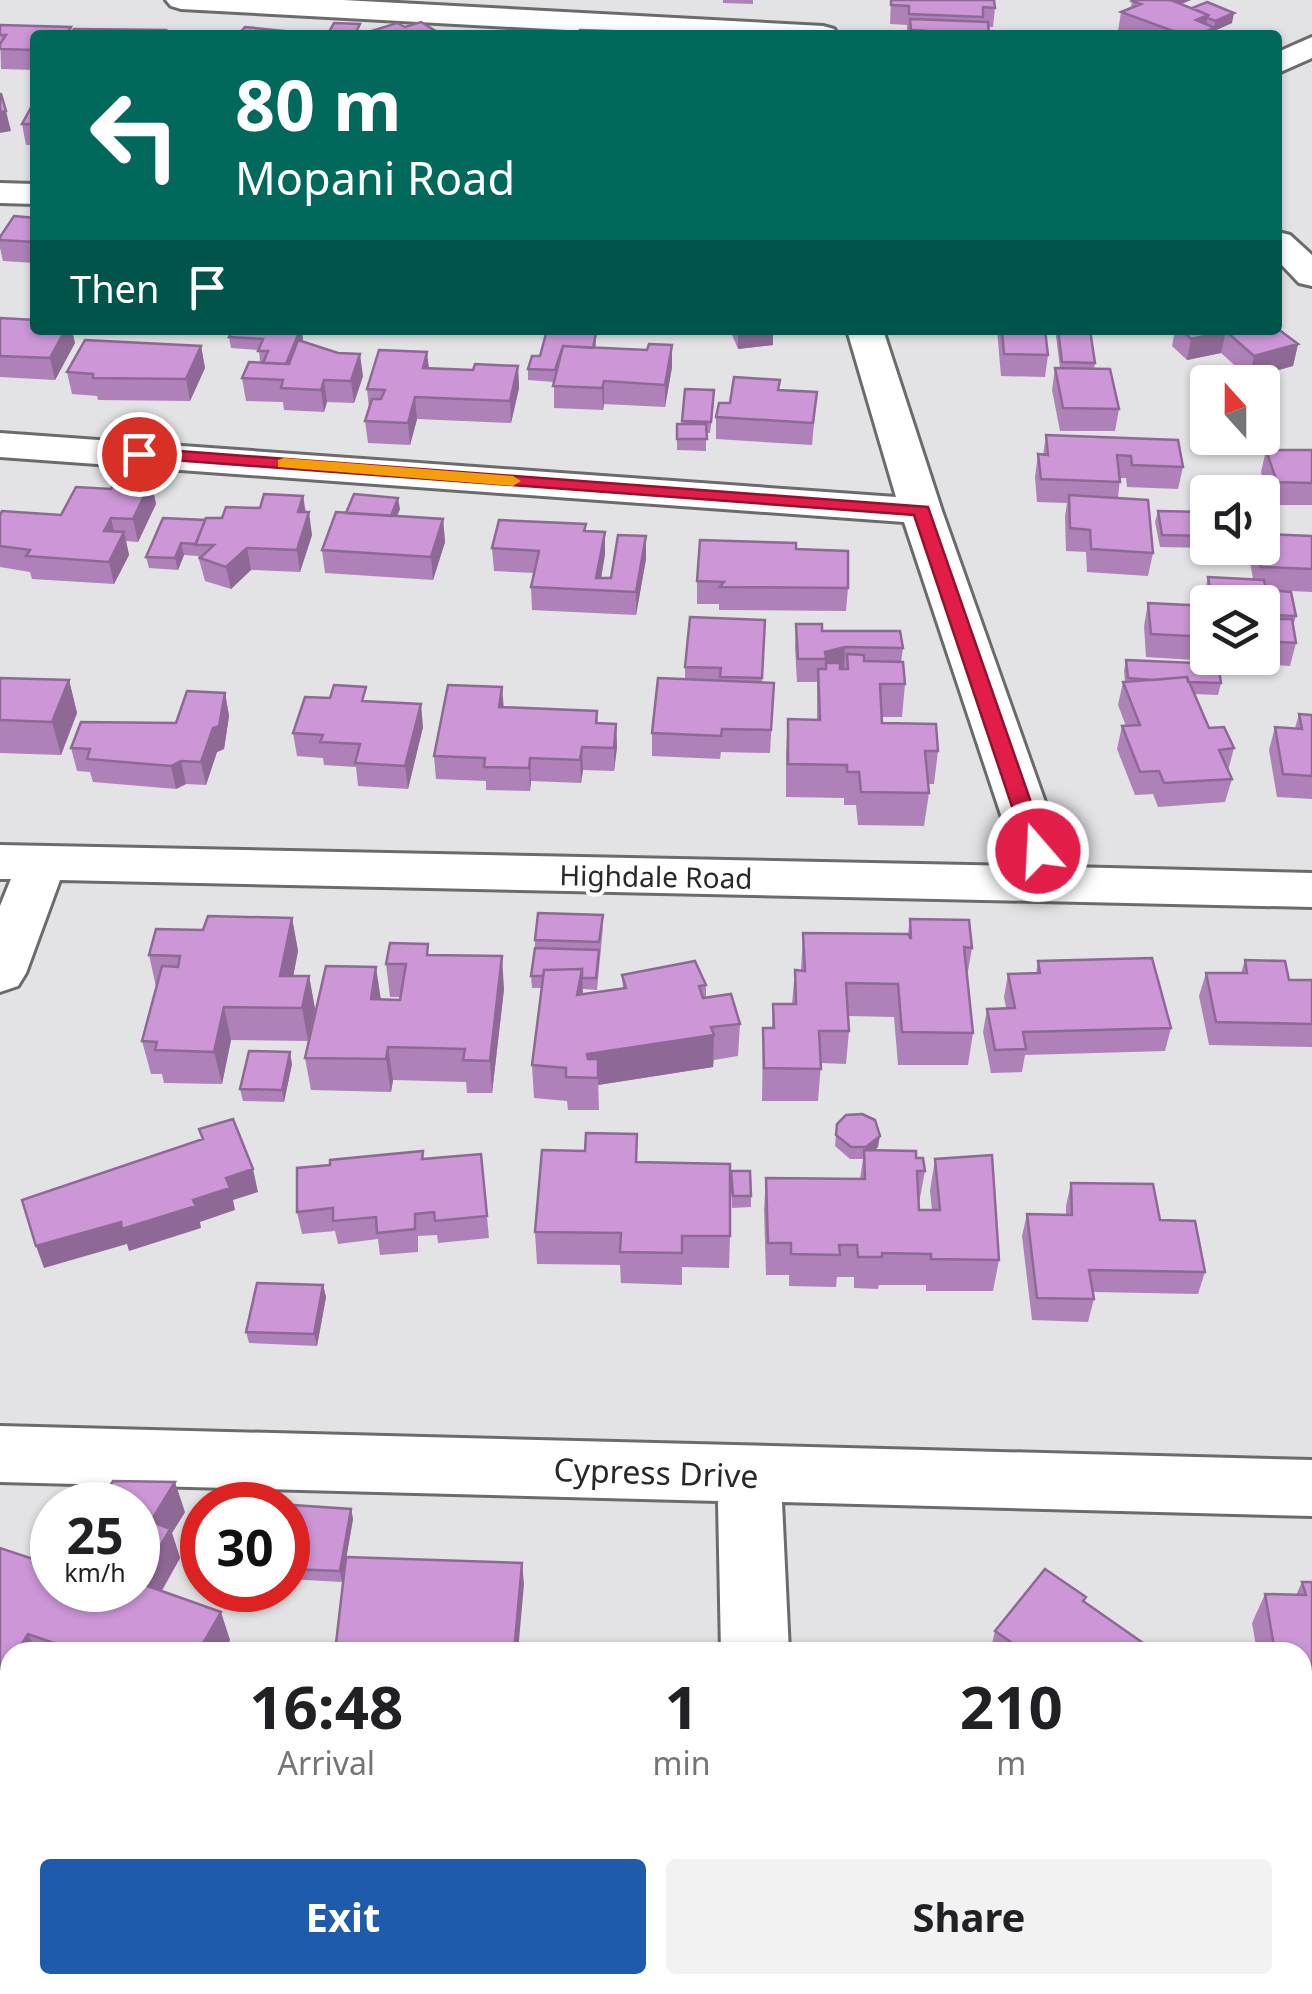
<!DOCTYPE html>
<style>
body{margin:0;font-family:"Noto Sans",sans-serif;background:#f2f2f2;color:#202124;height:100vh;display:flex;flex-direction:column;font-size:38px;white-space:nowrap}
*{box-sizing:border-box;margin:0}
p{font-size:32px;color:#757577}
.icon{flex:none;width:55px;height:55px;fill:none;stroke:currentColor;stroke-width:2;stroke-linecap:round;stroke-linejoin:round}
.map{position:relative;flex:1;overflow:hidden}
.drawer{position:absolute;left:0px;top:1642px;width:1312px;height:352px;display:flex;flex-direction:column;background:#fff;border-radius:30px 30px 0 0;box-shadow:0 2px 8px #0004}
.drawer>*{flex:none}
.top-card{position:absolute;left:30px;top:30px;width:1252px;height:305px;border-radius:10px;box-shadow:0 2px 8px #0004;background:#00695c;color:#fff;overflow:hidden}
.needle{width:65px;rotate:339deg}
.controls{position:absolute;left:1190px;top:365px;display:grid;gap:20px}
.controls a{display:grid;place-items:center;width:90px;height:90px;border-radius:10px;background:#fff;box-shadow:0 2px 8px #0004;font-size:50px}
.speed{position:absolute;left:30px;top:1482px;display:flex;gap:20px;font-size:50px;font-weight:700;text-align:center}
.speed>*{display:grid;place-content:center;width:130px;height:130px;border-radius:50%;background:#fff;box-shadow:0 2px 8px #0004;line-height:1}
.speed small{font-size:25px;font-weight:400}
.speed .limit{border:15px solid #d22;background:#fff;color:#111}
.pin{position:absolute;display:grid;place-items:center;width:85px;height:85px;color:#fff;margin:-42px;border:5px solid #fff;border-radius:50%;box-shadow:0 2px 10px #0007}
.me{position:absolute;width:110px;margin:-55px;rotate:341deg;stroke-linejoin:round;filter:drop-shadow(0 0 8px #0008)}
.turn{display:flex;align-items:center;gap:35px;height:210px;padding:0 40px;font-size:45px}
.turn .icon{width:130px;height:130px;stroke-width:2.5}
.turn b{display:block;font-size:70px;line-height:85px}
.then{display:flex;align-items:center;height:95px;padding:0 40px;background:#0003;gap:20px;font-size:38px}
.eta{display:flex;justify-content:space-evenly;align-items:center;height:170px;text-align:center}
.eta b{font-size:60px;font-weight:700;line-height:70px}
.cta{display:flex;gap:20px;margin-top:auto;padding:20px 40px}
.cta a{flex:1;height:115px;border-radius:10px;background:#1f5bac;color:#fff;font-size:40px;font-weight:700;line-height:115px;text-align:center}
.cta a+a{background:#f2f2f2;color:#202124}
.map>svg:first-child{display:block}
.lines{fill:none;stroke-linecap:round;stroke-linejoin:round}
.minor-casing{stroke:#6b6b6d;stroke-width:6}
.minor{fill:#fff;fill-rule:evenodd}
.wall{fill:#af81b9;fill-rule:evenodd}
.shaded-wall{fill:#8f6996}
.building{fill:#cc96d7;stroke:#8f6996;stroke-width:2.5}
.route{fill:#e11d48;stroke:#92132f;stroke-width:2.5}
.slow{fill:#f59e0b}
.labels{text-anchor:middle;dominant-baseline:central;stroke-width:8;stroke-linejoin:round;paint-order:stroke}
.street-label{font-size:28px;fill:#282829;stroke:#fff}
.near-street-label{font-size:32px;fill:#282829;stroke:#fff}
</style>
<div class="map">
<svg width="1312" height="1994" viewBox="0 0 1312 1994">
<rect width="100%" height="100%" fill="#e3e2e5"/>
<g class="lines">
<defs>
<path id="minor" d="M166,0h177l480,26 11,3 4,6h-180l-477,-26 -10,-3z
M1312,37v21l-34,15v-21z
M0,183l35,1v20l-35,-1z
M1278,232l12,3 22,20v31l-13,-3 -21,-22z
M847,330h36l59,181 126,356 244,6v34l-1252,-27 -34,93 -8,13 -18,6v-86l11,-27h-11v-34l1018,21 -114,-344 -904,-65v-24l896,64z
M0,1426l1312,34v56l-530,-14 7,150h-68l-3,-151 -718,-19z"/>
</defs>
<use href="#minor" class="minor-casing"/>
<use href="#minor" class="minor"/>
</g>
<path class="wall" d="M723,0h30v4l-30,-1z
M891,0l104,8 -2,19h-5l1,8h-80l-2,-1v-9l-17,-1z
M1134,0h57l-10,4 51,19 -18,8 -1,4h-85l-10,-4 3,-19 10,-4 1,-7z
M0,25l71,2 1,6 94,-3 1,5h-132v35l-34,-1z
M35,100v45h-9l-4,-21z
M35,218v45l-32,-2 -3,-13v-11z
M0,318l75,25 -20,37 -55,-3z
M233,330h69l-1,12 62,34 -9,27 -27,-1 -3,10 -40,-2 -1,-8 -37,-1 -4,-23 18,-16 -1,-12 -28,-2 -2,-11z
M730,330h43v15l-35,4z
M997,330h48l3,25 -3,22 -44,-1z
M1057,330h33l5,33 -1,6 25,40 -4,22h-55l-8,-41 3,-22h5l-4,-32z
M1175,330h103l20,14 -5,22 -44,12 -28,-25 -34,7 -15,-14z
M596,333v15l51,2 25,-5v22l-7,40 -61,-3 -1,6 -49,-2v-26l-26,-2v-11l12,-13z
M201,346l4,22 -15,33 -92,-1 -1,-4 -25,-2 -5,-22z
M427,352l2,16 44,2 45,-4 1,22 -8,35 -94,-4 -7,26 -42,-2 -3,-22 4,-13 -2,-19z
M685,389l29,13 -4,31h-4v18l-29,-1v-26h5z
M779,390l38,2 -5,53 -96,-6v-22l14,-14z
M1046,435l137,32 -5,22 -51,-2 -1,-9h-6l-2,20 35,55 -5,23 -61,-4 -1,-20 -20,-1 -1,-34 2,-14 -30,-1 -2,-25 3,-23 5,1z
M1266,450h46v55h-41l-10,-33z
M151,482l5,22 -18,38 -12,-1 3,14 -15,29 -82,-5 -2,-7 -30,-5v-52h61l50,-26z
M303,496l3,16 6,23 -12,37 -49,-2 -20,19 -26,-8 -7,-25 -14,-1 -6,15 -29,-2 -3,-11 59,-37 17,-2z
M400,509l-3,7 46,3 2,23 -12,38 -108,-7 -3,-23 24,-37z
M1158,511l50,6 1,31 -49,-1 -5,-25z
M586,524v7l19,23 -4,24h10l35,-42v23l-10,56 -104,-5 -1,-23 3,-14 -40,-2 -2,-23z
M1312,536v56l-43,-2 27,26 -3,10 3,17 -6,23 -144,-9 -2,-31 4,-23 56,3 -1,-6 5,-23 45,2 -4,-23 2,-8h11zM1208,602h54v56h-54z
M796,549l52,39 -2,23 -127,-1v-6h-22v-23z
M765,620l-3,63h12l-4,70 -49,-1 -1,7 -68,-3v-23l33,-54v-12z
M796,624l26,7 81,17 -2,14 4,22 -3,33h-20v6l56,28 -4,33h-6l1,9 -5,33 -66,-1 -2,-20h-12v-7l-58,-1v-45l2,-33 29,1v-38h-20l-2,-35z
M1126,660l95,23 -3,12 -24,-1 15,34 25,20 -6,23 4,8 -7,23 -67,5 -5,-13 -18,1 -18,-46 5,-23h4l-8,-21 5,-23h2l-1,-11z
M0,678l69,2 8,33 -16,42 -61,-2z
M225,693l4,23 -5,33 -7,3 -11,33 -20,-1 -10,5 -83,-7 -3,-10 -13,-1 -6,-23 105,-25z
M368,701l55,26 -15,62 -50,-3 -2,-19 -32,-2 -1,-7 -26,-2 -4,-23z
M504,707l93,4 1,12 18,1 1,23 -3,24 -31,-1 -2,13 -50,-2 -1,10 -44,-1v-9l-50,-2 -2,-23z
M1299,714l13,1v84l-35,-2 -8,-47 6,-23 20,1z
M292,918l6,33 -5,25h16l6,33 -7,32 -77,-1 -9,44 -58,-1 -2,-9h-11l-9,-33 14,-54 -7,-32 54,-25z
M910,919l62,29 -5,29 6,56 -5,32h-70l-4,-48 -46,-1 1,15 -3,33 -25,-1 -3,38h-56l1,-73h9l1,-24h19l3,-34 6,1 2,-38 105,1z
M603,927l-6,63 -14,-1v5l40,-5 -1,-14 84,10v12l34,27 -2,32 -24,4 -1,7 -115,18 1,25h-31l-1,-9 -33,-3 -2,-33 10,-77h-10l-1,-12 4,-28v-8z
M430,955l74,34 -12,104h-25l-1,-11 -73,-2 -2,12 -80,-2 -6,-32 76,-59 19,1v-3h-10l-4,-33z
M1245,960l44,20h23v67l-103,-2 -10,-49 7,-23h35z
M1038,961l133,67 -6,23 -140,4 -3,17 -31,1 -8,-41 4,-23 19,-1 -2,-11 4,-23 28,-1z
M292,1064l-8,38 -41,-1 -3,-12z
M837,1124l41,23 -3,3 41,8 9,13 -6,32v7h13l-2,-19 5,-32 64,101 -6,31h-67v-6h-47l-1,4 -24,-1v-11h-17l-1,10 -47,-1v-11h-23l-2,-65 2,-32 94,1 3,-20h-13l-15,-13z
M423,1151l1,8 57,-5 8,84 -51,5 -1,-8 -19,1v16l-38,3 -2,-16 -40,5 -3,-13 -33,3 -5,-22 33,-47z
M638,1162l92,74 -1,32 -47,-1v18l-61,-2 -1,-18 -83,-1 -2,-32z
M731,1171l20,25v11l-19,1z
M1071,1183l89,37 45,52 -7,22 -105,-2 1,7 -6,23 -56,-2 -10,-84 5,-22 39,1v-9z
M323,1285l3,12 -9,49 -68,-3 -3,-11z
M99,1504l86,8 -13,21 8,25 -18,33 68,49 -7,12h-213v67l-6,11 -4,-1v-181l52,42z
M351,1509l2,10 -11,63 -54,-3v-47z
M1302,1582h10v174l-10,-1v-103h-45l-5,-29 13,-29 31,1z
M1086,1597l-2,5 72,50h-166l5,-21z
M66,1985h63l-4,9h-36z
M1120,1985h139l1,9h-139z"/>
<path class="shaded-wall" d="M1166,0h25l-27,11z
M1234,13l-2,10 -18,8 -1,4h-20l3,-15 12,-5 -3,17 9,-4 1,-7z
M6,111l5,20 -11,2v-21z
M65,330h7l3,13 -20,37 -5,-22z
M300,330h2l1,9 -17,40 -1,-11z
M738,330h35v15l-35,4z
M1226,331l-5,22 -34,7 4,-21z
M1298,344l-5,22 -44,12 5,-22z
M672,345v22l-7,40v-22z
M201,346l4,22 -15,33 -4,-22z
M427,352l2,22 -6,-6z
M360,354l3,22 -9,27 -3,-22z
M518,366l1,22 -8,35 -1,-22z
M324,380l3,22 -3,10 -3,-22z
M604,381v23l-1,6 -1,-22z
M415,397l2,22 -7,26 -2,-22z
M151,482l5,22 -18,38 -5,-23z
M303,496l3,23 -8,-7z
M398,498l2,11 -10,24 -1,-11z
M309,512l3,23 -12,37 -3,-22z
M111,518l5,22 -12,-9z
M443,519l2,23 -12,38 -2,-23z
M124,532l5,23 -15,29 -5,-22z
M605,532v22l-6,37 -3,-13z
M646,536v23l-10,56v-23z
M181,543l3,12 -6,15 -3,-12z
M247,548l4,22 -20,19 -5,-22z
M845,647l-1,23 -19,5v-23z
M69,680l8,33 -16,42 -9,-33z
M502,687l2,23 -5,-3z
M225,693l4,23 -5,33 -7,3 -11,33 -5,-23z
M421,704l2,23 -15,62 -3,-23z
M616,724l1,23 -3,24v-23z
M582,747l1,23 -2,13 -1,-23z
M530,758l1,23 -1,10 -1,-23z
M181,761l5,23 -10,5 -5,-23z
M292,918l6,33 -11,58 -7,-33z
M502,956l2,33 -12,104 -2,-32z
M376,967l5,33 -10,-1z
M582,969l1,33 -6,-7z
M309,976l6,33 -7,32 -6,-33z
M224,1007l7,33 -9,44 -8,-32z
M714,1035l-1,32 -115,18 1,25 -1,-32 -11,-24z
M388,1047l5,33 -2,12 -5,-33z
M290,1052l2,12 -8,38 -2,-12z
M880,1136l-2,11 -14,12 2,-12z
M253,1169l5,23 -25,8 2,10 -35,12 1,6 -72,23 -2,-7 -83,24 -8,-22 157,-46 33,-22z
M323,1285l3,12 -9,49 -3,-12z
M175,1482l10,30 -13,21 8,25 -31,54 -10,-29 12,-62z
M351,1509l2,10 -11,63 -2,-11z
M522,1563l2,21 -6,68h-4z
M221,1612l9,28 -7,12h-25z
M28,1634l9,18h-20z
M10,1665v54l-6,11 -4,-7v-40z
M10,1948v37h9l-5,9h-14v-26z
M107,1985h22l-4,9h-13z
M180,1985h5l-1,9h-5z"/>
<path class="building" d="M891,0h103l1,8 -12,-1v10l-74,-3v-8l-18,-1z
M1134,0h37l37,15 -12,5 19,8 -14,5 5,2h-38l8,-3 -55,-20 20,-8 -9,-3z
M1207,2l27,11 -19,8 -7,-3v-3l-16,-7z
M910,19l78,3 1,13h-77v-2l13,1 1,-3 -15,-1z
M421,22l21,13h-69l-5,-3 29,-9 8,4z
M334,23l26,1 -5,10 -26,-2z
M0,25l71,2 -5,8h-31v15l-35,-1v-5l6,-9h-6z
M245,27l79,8h-86z
M74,29l92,1 -2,5h-94z
M580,30l57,2 -1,3h-57z
M0,94h1l5,17 -6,1z
M35,100v24h-13z
M14,216l21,2v24l-35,-2v-3z
M0,318l35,2v10h30l-15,28 -50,-2z
M1278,329l20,15 -44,12 -28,-25 -35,8 -9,-9h96z
M233,330h67l-14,34 -23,-1 5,-12h-10l5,-12 -34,-2z
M547,330l49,3 -3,15 -30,-2 -8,24 -27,-1 4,-13h8z
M1002,330h43l3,25 -44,-1z
M1058,330h32l5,33 -33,-1z
M85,340l116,6 -15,33 -93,-1v-4l-26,-2z
M298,340l40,13 22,1 -9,27 -27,-1 -3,10 -40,-2 2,-8 -41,-2 7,-16 40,2z
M649,344l23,1 -7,40 -61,-4 -2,7 -49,-2 10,-40 84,4z
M379,350l48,2 -4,16 50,2 2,-6 43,2 -8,35 -95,-4 -7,26 -43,-2 7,-22h9l4,-9 -18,-1z
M1055,368l55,1 9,40 -56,-1z
M734,377l46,3 -2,10 39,2 -4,31 -97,-6 3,-14h11z
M685,389l29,1 -3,32 -29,-1z
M677,424h29l1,15h-30z
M1046,435l132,5 5,27 -51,-2 -1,-9 -14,-1 3,27 -79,-3 -3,-25 10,1z
M1266,450h46v33l-35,-1z
M116,480l35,2 -18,37 -22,-1 -7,13 20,1 -15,30 -83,-6 4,-6 -30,-4v-31l2,-4 59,4 15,-28 35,2z
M264,494l39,2 -5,16h11l-12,38 -50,-2 -21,19 -26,-9 14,-13h-19l11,-27h16l4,-11 34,1z
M354,494l44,4 -7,18 -45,-3z
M1069,495l79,5 5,53 -62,-4 -1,-19 -20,-2z
M1158,511l48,1 2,24 -46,-1z
M336,512l107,7 -12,38 -109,-7z
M163,518l42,2 -9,24 -15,-1 -6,15 -29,-1z
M499,520l87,4 -2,7 21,1 -9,46h15l7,-43 28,1 -10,56 -105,-5 8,-36 -47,-3z
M1262,534l50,2v33l-51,-2 -4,-19h5z
M700,540l96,3v6l52,2v37l-128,-1 4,-5 -27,-1z
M1208,577l56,3 2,10 25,2 5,24 -24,-1v4h20l4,24 -34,-2v-39h-50z
M1148,603l60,3v31l-57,-3z
M690,617l75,3 -3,58 -42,-1 1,-9 -36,-1z
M796,624h26v7h78l3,17 -58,-1 -20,5 1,7h-28z
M847,654l17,1v6l39,1 2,22h-25l2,39 54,1 2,27h-13l4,42 -68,-1 -2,-20h-12v-7l-59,-1v-45l32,1 -2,-51h8v-6h14v6h8z
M1126,660l92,4 3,19 -33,-1 -1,-5 -34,3 -25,-2z
M1187,677l22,51 15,-1 10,21 -15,2 13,29 -68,4 -5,-12 -19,1 -18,-46 18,-1 -17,-43z
M0,678l69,2 -17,42 -52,-2z
M658,678l116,5 -3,47 -49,-1 -1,7 -69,-3z
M334,685l32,2 -4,14 59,3 -16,62 -50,-3 5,-19 -40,-2 3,-7 -30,-2 12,-36 25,1z
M448,685l54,2 -3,20 98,4 -1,12 20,1 -2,24 -32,-1 -2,13 -50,-2 -1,10 -45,-1 1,-9 -51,-2z
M187,691l38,2 -6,33 -6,2 -12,34 -20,-1 -10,5 -84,-7 3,-10 -19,-1 10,-26 95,1z
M1299,714l13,1v61l-29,-2 -8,-47 27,2z
M538,913l65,2 -4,27 -64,-2z
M208,916l84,2 -12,58h29l-7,32 -78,-1 -10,45 -59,-2 2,-8 -15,-1 20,-75 16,1 2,-11 -31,-1 7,-26 47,1z
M910,919l59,1 3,28 -8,-1 9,86 -71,-1 -4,-48 -52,-1 3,48h-30l2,38 -57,-1 -1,-40h11l-1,-24h23l-1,-34 10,1 -2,-38 105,1 3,5z
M390,943l38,1 -1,11 75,1 -12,105 -27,-1 2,-11 -77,-2 -2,12 -81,-1 21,-92 50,1 -5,32 29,1 6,-36h-20z
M535,948l64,2 -3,28h-14v-9l-38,1 -1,6h-12z
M1152,958l19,70 -148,4 3,17 -31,1 -8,-41 28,-1 -7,-34 32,-1 -2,-12z
M1245,960l40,1 4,19h23v44l-96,-2 -10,-49h41z
M695,961l11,24 -7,1 4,12 28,-4 9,30 -29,3 3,8 -127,19 1,5h10v19l-32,-1v-9l-34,-3 12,-95 38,-1 -5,26 49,-7 -4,-13z
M249,1051l41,1 -8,38 -42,-1z
M862,1114l13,6 5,16 -14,11h-15l-15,-12 1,-11 9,-9z
M233,1119l20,50 -27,9 4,10 -37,12 3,6 -74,23 -1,-7 -85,24 -14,-46 181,-61 -4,-10z
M586,1133l51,1 -1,28 94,2v72h-48v17l-62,-1 1,-19 -86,-1 7,-82 43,1z
M864,1150l52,1v7h7l2,13h-8l2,39h21l-5,-51 57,-4 7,105 -68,-1v-5l-49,-1v4h-24l-1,-12h-18l1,10 -49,-1v-11h-23l-2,-65 99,1z
M423,1151l-1,8 59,-5 6,62 -52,5 -1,-9 -19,2v15l-38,4 -1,-16 -43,4v-13l-36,4v-44l33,-3v-5z
M731,1171h19l1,25h-18z
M1071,1183l82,1 7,36 35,1 10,51 -116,-2 5,29 -57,-1 -10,-84 45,1z
M257,1283l66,2 -9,49 -68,-2z
M113,1481l62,1 -24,39 19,8 -31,54 82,29 -23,40h-118l-52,-18 -11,18h-7v13l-10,18v-135l42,14 5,-8 5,2v34h86v-85h-48l2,-3 7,2z
M293,1505l58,4 -11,62 -52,-2v-37z
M346,1557l176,6 -8,89h-179z
M1045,1569l41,28 -3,4 73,51h-131l-30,-21z
M1302,1582h10v146h-10v-76h-27l-10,-58 41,1z
M10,1805v143l-10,20v-139l2,1z
M139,1985h41l-1,9h-41z
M257,1985h199l6,9h-210l-2,-3z
M1133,1985h126l1,9h-127z"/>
<path class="route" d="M139,448l789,59 120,344 -10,7 -11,-7 -113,-336 -781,-58 -3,-3z"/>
<path class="slow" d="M284,458l229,18 8,5 -8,5 -235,-19v-7z"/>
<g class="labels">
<g class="street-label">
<text transform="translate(656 876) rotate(1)">Highdale Road</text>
</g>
<g class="near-street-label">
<text transform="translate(656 1472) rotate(2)">Cypress Drive</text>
</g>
</g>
</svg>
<div class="controls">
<a><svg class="needle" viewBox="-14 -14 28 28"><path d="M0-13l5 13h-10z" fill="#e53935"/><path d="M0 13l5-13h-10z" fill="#757577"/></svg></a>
<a><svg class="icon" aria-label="sound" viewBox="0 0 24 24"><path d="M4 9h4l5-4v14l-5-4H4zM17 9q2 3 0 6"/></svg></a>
<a><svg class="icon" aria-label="layers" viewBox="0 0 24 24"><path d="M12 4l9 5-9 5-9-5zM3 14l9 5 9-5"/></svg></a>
</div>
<div class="speed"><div>25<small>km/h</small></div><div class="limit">30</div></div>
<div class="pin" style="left:139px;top:454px;background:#d93025"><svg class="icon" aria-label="arrive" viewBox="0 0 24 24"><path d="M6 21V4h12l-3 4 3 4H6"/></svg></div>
<svg class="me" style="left:1038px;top:851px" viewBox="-20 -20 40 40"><circle r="17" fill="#e11d48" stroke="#fff" stroke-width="3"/><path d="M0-11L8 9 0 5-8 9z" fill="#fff"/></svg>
<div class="top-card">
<div class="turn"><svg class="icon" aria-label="left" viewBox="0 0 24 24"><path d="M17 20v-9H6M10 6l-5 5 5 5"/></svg><div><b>80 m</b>Mopani Road</div></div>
<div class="then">Then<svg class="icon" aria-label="arrive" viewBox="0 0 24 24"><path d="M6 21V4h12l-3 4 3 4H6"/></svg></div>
</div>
<section class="drawer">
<div class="eta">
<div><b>16:48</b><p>Arrival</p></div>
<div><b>1</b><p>min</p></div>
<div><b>210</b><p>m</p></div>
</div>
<div class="cta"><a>Exit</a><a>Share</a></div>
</section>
</div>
